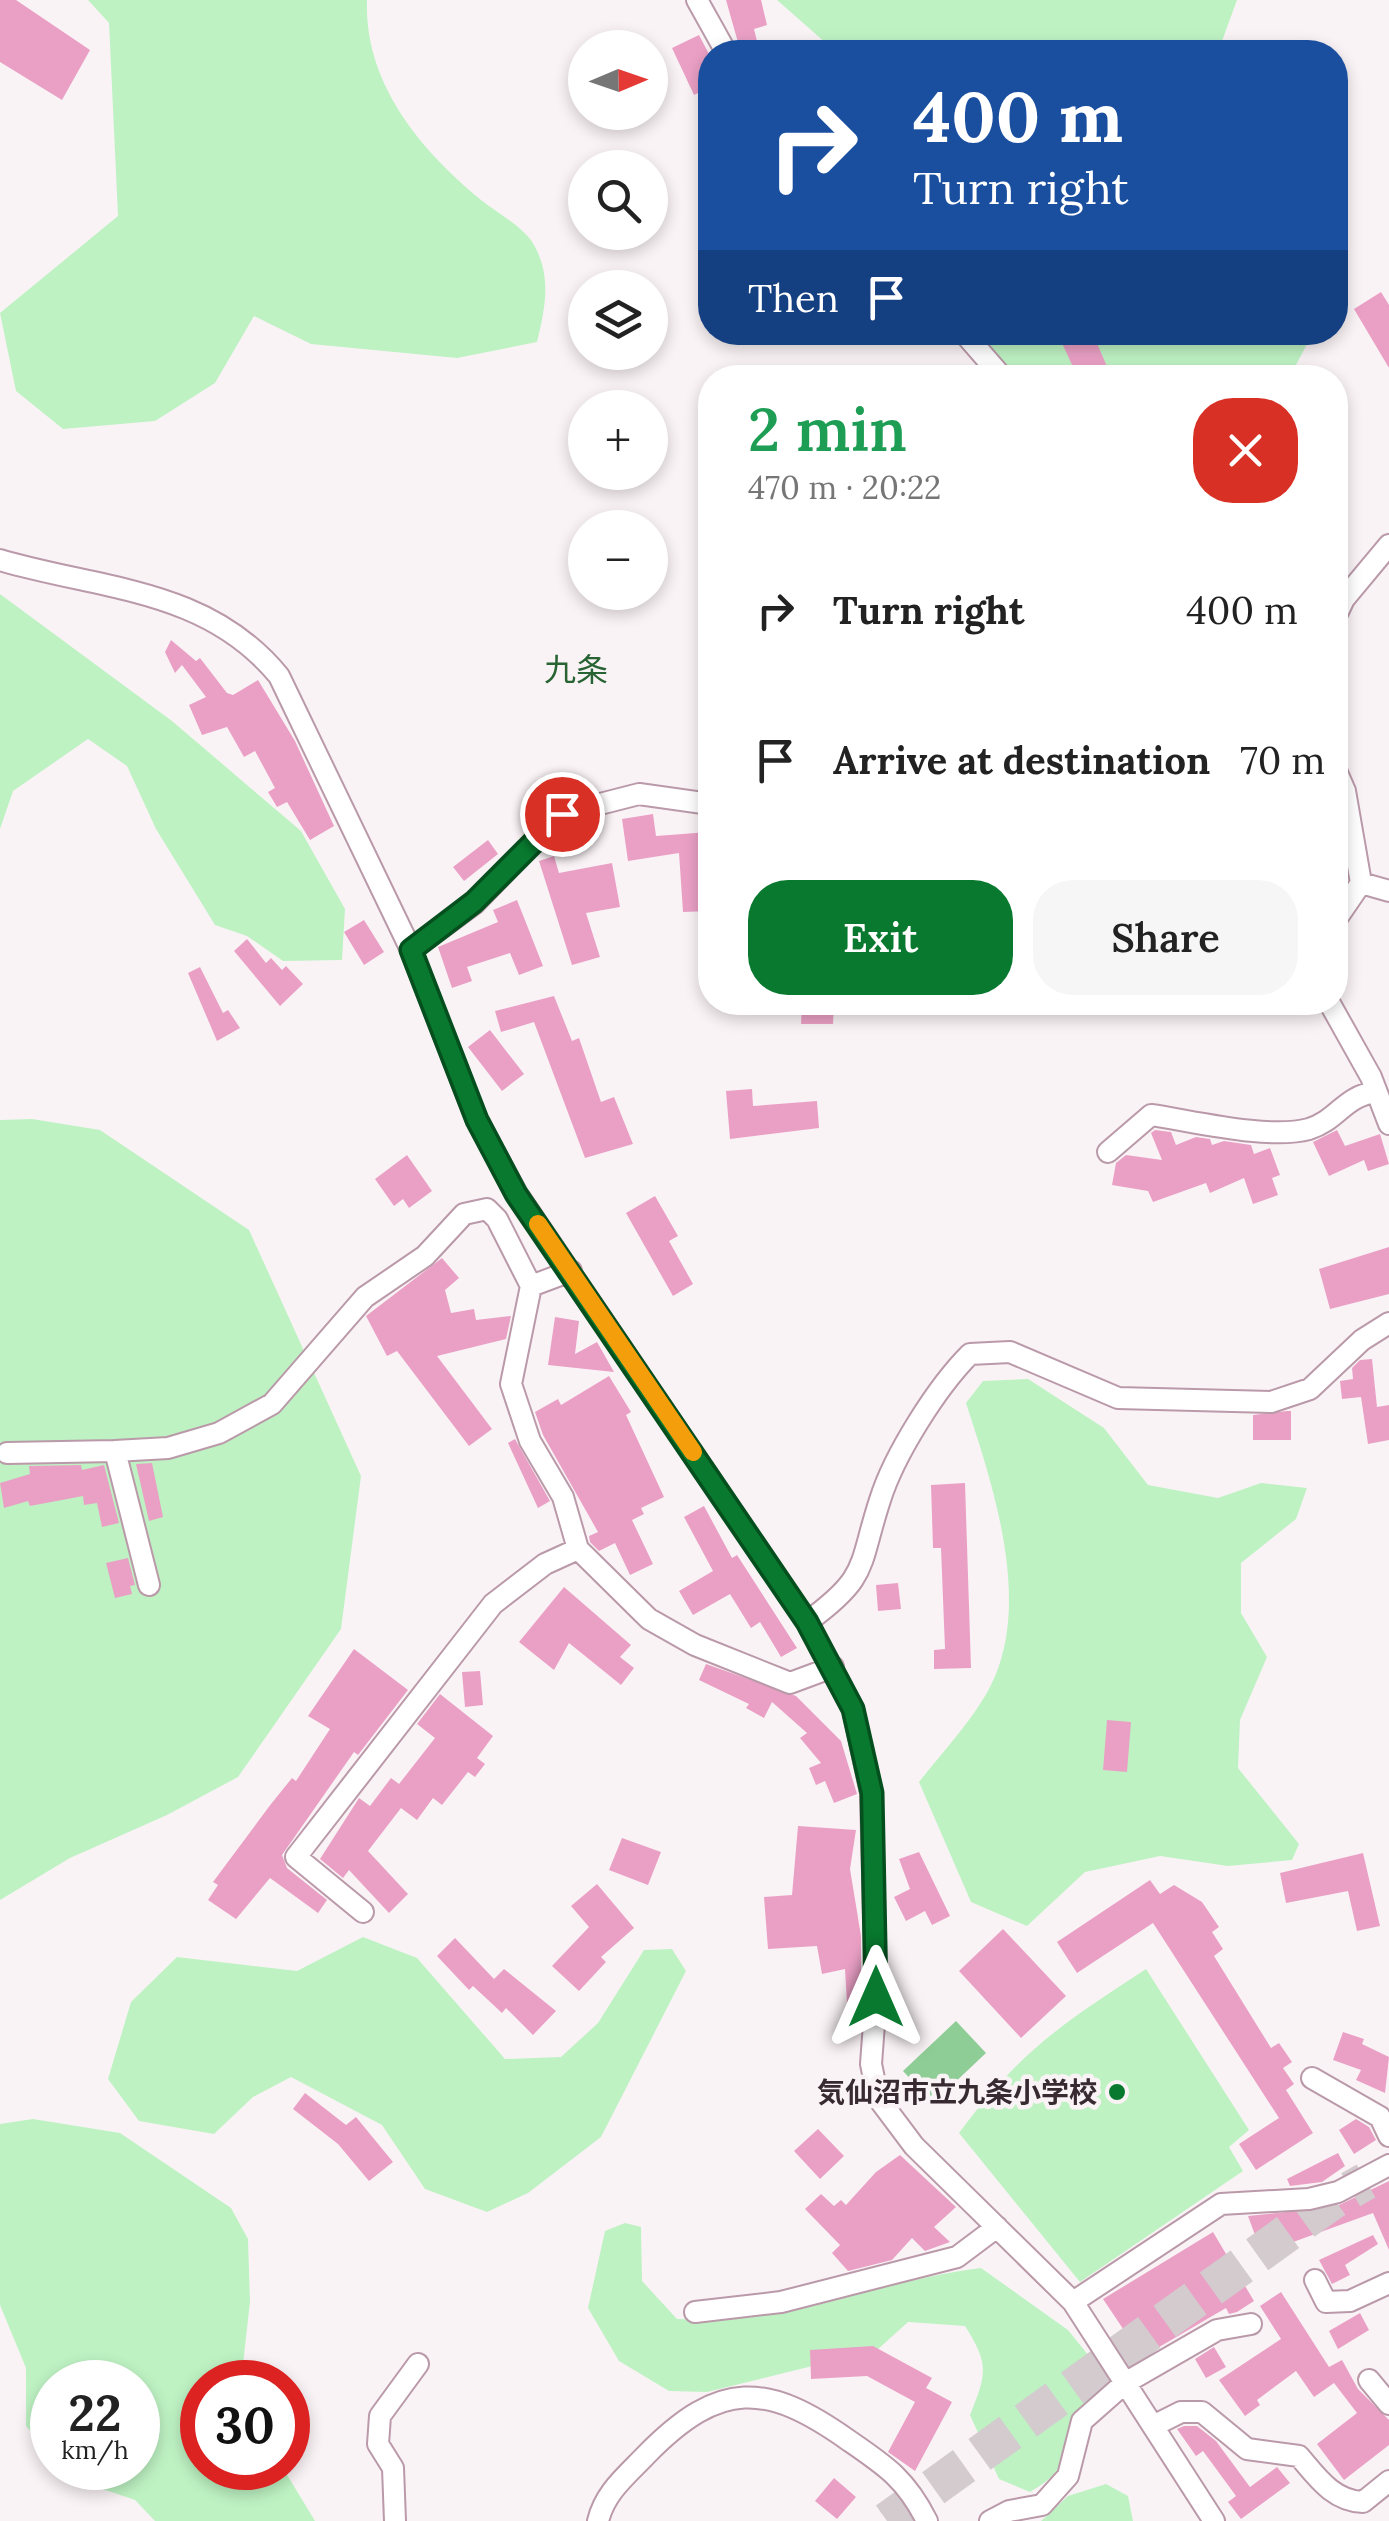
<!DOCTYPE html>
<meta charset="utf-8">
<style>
body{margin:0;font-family:Lora,"Noto Sans JP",serif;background:#f6f6f6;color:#222;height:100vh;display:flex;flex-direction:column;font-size:38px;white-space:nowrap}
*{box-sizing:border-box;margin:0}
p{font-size:32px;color:#767676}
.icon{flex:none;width:55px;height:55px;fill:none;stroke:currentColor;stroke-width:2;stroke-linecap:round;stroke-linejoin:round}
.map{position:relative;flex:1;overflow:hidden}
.side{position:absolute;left:698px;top:365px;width:650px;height:650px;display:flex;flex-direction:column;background:#fff;border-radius:40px;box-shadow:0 5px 15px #0003}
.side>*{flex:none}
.hud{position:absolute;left:698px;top:40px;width:650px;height:305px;border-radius:40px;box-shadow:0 5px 15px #0003;background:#1a4fa0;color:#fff;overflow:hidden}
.needle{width:65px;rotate:88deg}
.fabs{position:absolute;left:568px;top:30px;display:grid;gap:20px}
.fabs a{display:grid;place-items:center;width:100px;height:100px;border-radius:50%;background:#fff;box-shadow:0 5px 15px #0003;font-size:50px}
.speed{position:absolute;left:30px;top:2360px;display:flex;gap:20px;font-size:50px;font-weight:700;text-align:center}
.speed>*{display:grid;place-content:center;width:130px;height:130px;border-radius:50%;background:#fff;box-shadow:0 5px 15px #0003;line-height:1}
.speed small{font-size:25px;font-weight:400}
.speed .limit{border:15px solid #d22;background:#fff;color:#111}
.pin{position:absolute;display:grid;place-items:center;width:85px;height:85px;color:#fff;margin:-42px;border:5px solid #fff;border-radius:50%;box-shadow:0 2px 10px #0007}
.me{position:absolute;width:110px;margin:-55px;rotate:0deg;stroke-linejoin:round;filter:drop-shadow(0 0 8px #0008)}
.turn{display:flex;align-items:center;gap:35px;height:210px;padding:0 50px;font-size:45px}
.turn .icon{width:130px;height:130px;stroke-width:2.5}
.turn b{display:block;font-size:70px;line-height:85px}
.then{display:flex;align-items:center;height:95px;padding:0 50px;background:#0003;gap:20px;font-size:38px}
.round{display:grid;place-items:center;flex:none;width:105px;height:105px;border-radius:40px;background:#f6f6f6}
.headline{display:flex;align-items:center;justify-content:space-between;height:170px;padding:0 50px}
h1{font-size:60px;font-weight:600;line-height:75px;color:#1e9e55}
.cta{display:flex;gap:20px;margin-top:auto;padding:20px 50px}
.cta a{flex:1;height:115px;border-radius:40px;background:#08792e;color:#fff;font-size:40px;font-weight:600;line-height:115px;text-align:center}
.cta a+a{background:#f6f6f6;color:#222}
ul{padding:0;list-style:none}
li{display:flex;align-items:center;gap:30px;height:150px;padding:0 50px}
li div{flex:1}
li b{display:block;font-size:38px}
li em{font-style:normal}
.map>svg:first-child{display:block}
.green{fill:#bef2c3}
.water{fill:#8fcd97}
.building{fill:#eaa0c5}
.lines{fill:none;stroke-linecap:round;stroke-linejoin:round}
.highway-tunnel{stroke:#d3cbce;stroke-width:38;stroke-dasharray:38 19;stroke-linecap:butt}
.street-casing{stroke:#ba99a9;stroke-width:24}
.street{stroke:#fff;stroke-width:20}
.route-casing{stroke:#054f1e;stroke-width:25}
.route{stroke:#08792e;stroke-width:18}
.slow{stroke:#f59e0b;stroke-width:18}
.poi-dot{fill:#08792e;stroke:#faf3f6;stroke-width:4}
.labels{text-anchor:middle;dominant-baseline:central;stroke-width:9;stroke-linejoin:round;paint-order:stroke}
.poi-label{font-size:28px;font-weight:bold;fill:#372a30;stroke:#faf3f6;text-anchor:end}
.quarter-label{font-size:32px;fill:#276333;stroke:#faf3f6}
</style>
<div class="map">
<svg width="1389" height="2521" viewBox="0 0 1389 2521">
<rect width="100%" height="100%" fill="#faf3f6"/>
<path class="green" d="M88,0h279c-3,83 53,150 114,200 15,12 44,28 53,45 18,32 11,64 3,97l-80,16 -146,-14 -57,-28 -39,67 -60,38 -92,8 -47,-38 -16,-78 118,-97 -9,-193z
M777,0h460l-19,52h-382z
M980,333h333l-24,45 -292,-1z
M0,594l172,127 129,110 44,78 -3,51 -59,1 -36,-25 -32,-11 -59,-96 -29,-63 -39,-27 -75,52 -13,38z
M32,1119l68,11 149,100 112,246 -20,153 -103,148 -71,38 -97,43 -70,42v-780z
M1028,1379l76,49 44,57 70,13 43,-15 46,5 -11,31 -55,44v50l26,44 -27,63 -2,48 61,76 -7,16 -64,6 -68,-10 -75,16 -58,54 -56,-24 -52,-120c22,-28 48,-56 66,-86 51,-84 9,-207 -19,-293l17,-22z
M363,1937l54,21 88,101 56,-2 37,-34 46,-73 28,-1 14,22 -85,166 -73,56 -41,19 -62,-23 -43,-64 -91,-48 -38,20 -39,37 -75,-13 -31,-42 23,-77 46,-45 120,14z
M1146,1969l103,161 -20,17 14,24 -163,111 -121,-149c60,-81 104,-110 187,-164z
M33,2119l87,14 111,75 17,31 2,63 -9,80h-39v86h81l32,53h-160l-20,-21 -62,-21 -10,-11h75v-86h-86v74l-26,-30v-58l-26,-63v-181z
M625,2223l16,4 1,54 35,38c104,5 202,-38 304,-51l87,62 38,47c-9,17 -21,30 -32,46 -21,33 3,42 -44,69l-31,-13 -29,-64c17,-42 19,-51 -5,-89l-57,-4 -31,28 -170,42 -38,-1 -50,-30 -31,-53 17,-77z
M1106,2484l22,12 5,25h-92l27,-25z"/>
<path class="water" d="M956,2021l30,32 -53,50 -30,-32z"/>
<path class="building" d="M0,0h16l74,50 -28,50 -62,-38z
M726,0h35l6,25 -13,4 3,12 -18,5z
M699,35l11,21v31l-16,8 -22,-47z
M1381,292l8,13v63l-35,-59z
M1057,332h35l20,46h-34z
M171,640l25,21 4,-3 27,35 6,2 25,-15 37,61 39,85 -24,14 -23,-38 -10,5 -9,-15 7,-4 -20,-37 -11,6 -17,-30 -25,8 -13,-30 17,-8 -24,-32 -7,8 -10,-21z
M653,814l3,22 53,-4 1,79 -27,1 -4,-59 -51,8 -6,-42z
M488,840l10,14 -34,27 -11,-14z
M554,856l5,17 53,-10 8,44 -34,6 14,44 -28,8 -33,-104z
M517,900l26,66 -24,9 -9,-22 -43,14 5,14 -20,7 -14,-41 60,-25 -5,-12z
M364,920l20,32 -20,13 -20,-33z
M247,939l19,24 5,-5 11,12 4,-4 17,18 -23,22 -46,-55z
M200,967l23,46 5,-3 12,18 -23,13 -29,-68z
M554,996l18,45 7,-3 22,64 13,-5 19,47 -48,14 -51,-136 -33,10 -6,-21z
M802,1002h32l-1,22h-32z
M490,1030l34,44 -22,17 -34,-44z
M752,1089l1,17 64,-5 2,27 -89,11 -4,-48z
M1155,1130l16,2 5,13 20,-8 14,2 2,6 12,-4 27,4 3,9 16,-6 10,27 -8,3 6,17 -25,9 -9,-26 -34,15 -4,-10 -53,19 -5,-11 -36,-6 4,-22 10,-8 36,5 -11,-27z
M1337,1130l8,16 35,-12 9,30 -21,7 -4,-11 -35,16 -16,-34z
M407,1155l25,36 -23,17 -6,-9 -9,7 -19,-27z
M655,1196l23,40 -9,5 24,43 -20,12 -47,-83z
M1389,1247v47l-59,15 -11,-40z
M442,1258l17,20 -14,12 6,23 23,-4 2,11 35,-4 -5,23 -69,17 55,73 -23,17 -72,-95 -10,5 -21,-40z
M555,1317l24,4 -4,33 22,-12 17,30 -66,-7z
M1372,1359l5,48 12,-2v35l-21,4 -7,-47 -19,2 -2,-18 13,-2 -1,-11 8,-8z
M609,1376l22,36 -5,3 38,82 -23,11 3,6 -12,6 21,44 -23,11 -15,-32 -16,8 -9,-9 -1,-6 9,-4 -55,-97 -8,-23 23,-13 3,6z
M1287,1411h4v29h-38v-25z
M515,1439l35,62 -12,7 -30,-65z
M152,1463l11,54 -14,4 -13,-57z
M81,1465l1,5 22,-5 15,58 -17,4 -5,-24 -13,2 -1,-9 -53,10 -2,-5 -24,7 -4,-25 30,-9 -1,-8z
M965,1483l6,185 -37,1v-19l11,-1 -4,-101h-8l-2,-63z
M704,1506l28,52 5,-3 60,93 -16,9 -21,-35 -9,6 -21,-34 -37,21 -14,-24 34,-20 -29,-54z
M128,1558l7,27 -5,1 2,8 -17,4 -9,-35z
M898,1583l3,26 -23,2 -2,-26z
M564,1587l67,58 -11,12 14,11 -13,17 -52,-42 -15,27 -35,-28z
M354,1649l54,41 -50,65 -4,-3 -72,103 5,13 40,32 -9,13 -48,-35 -34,41 -28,-19 10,-15 -5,-3 58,-78 21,-26 4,3 34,-52 -22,-13z
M706,1664l90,32 45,45 16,53 -23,9 -9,-22 -9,4 -7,-17 12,-5 -21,-25 7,-5 -35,-31 -8,16 -18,-10 3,-4 -50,-24z
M480,1671l3,34 -18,2 -3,-35z
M440,1694l53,42 -16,22 8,6 -10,13 -7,-5 -26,33 -9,-7 -16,22 -16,-12 -33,43 40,43 -19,19 -40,-43 -6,8 -23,-19 39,-61 11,8 21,-28 8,6 36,-46 -18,-14z
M1107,1720l24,2 -4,50 -24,-2z
M798,1826l58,4 -6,39 11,67v83l-13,1 -3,-51 -23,5 -5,-28 -49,3 -4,-52 28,-2z
M622,1838l39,14 -13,33 -39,-15z
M919,1852l31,64 -18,9 -7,-14 -19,10 -12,-24 16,-8 -11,-30z
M1363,1853l17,73 -23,5 -9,-40 -62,12 -6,-30z
M1150,1880l10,14 14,-9 28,17 17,25 -7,5 11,17 -9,7 57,92 8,-5 13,19 -9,6 11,16 -8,6 27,43 -57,37 -17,-26 40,-26 -126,-195 -76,50 -20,-31z
M597,1884l37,44 -33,29 5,5 -27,29 -27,-25 37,-39 -18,-21z
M1003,1929l63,67 -45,42 -62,-67z
M455,1938l39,41 10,-10 52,42 -23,24 -27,-27 -4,5 -29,-27 -4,4 -32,-34z
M1343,2032l21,7 -2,5 27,13 -4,36 -29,-13 5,-10 -28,-10z
M305,2093l41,32 10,-8 37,45 -24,19 -31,-37 -45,-35z
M1356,2119l13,8 7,13 -22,14 -15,-24z
M818,2129l26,27 -24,23 -26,-28z
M1338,2153l7,13 -23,16 -32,4 -3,-7z
M900,2155l56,52 -22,20 16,15 -25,9 -13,-13 -20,22 -44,11 -16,-18 8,-8 -35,-36 16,-15 13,12 7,-6 5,5 30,-33z
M1389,2181v69l-16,-37 -99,36 -4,-10 -12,4 -10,-27 87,-9z
M1213,2232l41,69 -17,11 -8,2 -3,-6 -84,49 -39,-58z
M1373,2235l5,9 -33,21 5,10 -18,9 -13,-24z
M1281,2292l48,75 13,-7 16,29 31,31v25l-45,35 -27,-36 40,-31 -23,-30 -20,14 -18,-26 -39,29 3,5 -15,11 -26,-36 62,-41 -21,-33z
M1360,2313l9,17 -31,19 -9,-18z
M873,2346l59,32 -6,10 26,14 -37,69 -27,-19 27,-50 -48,-26 -56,3 -1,-29z
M1214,2347l12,20 -20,11 -11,-19z
M1184,2426h13l19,15 34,46 27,-20 13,16 -49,36 -13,-17 8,-6 -33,-45 -7,5 -19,-27z
M834,2478l22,19 -19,22 -22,-18z"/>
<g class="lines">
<path class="highway-tunnel" d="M887,2521l449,-323 30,-17"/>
<defs>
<path id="street" d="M697,0l29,52
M963,332l40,46
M0,560c102,30 207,28 279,116l132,274 66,171 40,73 290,428 46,87 18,84 5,204 -5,67 7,34 36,48 159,156 141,219
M1335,618l9,-19 45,-54
M1335,768l10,23 16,92 -26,38
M1361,883l28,8
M411,950l64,-47 86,-89 78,-20 71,10
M1329,1002l42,75 18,47
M1108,1152l43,-37c42,6 118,25 158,14 29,-9 35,-33 67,-37
M571,1271l-40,15 -20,98 19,57 33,56 15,52 71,70 46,26 95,38 43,-16
M115,1451l53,-3 51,-15 53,-29 93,-107 60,-41 39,-42 23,-5 10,10 34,67
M7,1453l108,-2 34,134
M807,1622c63,-46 51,-55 73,-122 14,-45 57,-113 90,-146l40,-2 108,46 153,4 39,-13 52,-49 27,-17
M363,1912l-67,-55 197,-253 52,-40 33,-15
M1312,2078l68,39 9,19
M1315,2280l11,22 24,-1 39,-18
M1073,2302l148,-98 88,-5 29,-7 51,-27
M695,2312l86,-10 176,-45 40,-30
M1369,2380l20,24
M1153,2426l28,-14h21l45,37 52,7c18,21 34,45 64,46l26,-21
M395,2521l-2,-53 -15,-24 2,-28 38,-52
M598,2521c7,-29 28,-45 49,-67 73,-74 119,-72 201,-14 38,26 58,39 79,81
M990,2521l19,-10 33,-6 26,-29 14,-55 43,-38 92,-53 34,-6"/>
</defs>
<use href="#street" class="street-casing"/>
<use href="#street" class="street"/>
</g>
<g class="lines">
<defs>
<path id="route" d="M562,814l-88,88 -63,48 66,170 39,74 291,428 46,87 19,84 4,204"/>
</defs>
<use href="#route" class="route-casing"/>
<use href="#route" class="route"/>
<path class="slow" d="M538,1224l155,228"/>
</g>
<circle class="poi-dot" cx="1117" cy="2092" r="10"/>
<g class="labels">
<g class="poi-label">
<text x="1097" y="2092">気仙沼市立九条小学校</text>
</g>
<g class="quarter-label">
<text x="576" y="669">九条</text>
</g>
</g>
</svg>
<div class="fabs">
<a><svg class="needle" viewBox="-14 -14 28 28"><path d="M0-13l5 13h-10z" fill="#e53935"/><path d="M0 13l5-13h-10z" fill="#767676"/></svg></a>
<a><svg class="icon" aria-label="search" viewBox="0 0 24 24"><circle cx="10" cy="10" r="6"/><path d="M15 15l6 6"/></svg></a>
<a><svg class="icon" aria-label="layers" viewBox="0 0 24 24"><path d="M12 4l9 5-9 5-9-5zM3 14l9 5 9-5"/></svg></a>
<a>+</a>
<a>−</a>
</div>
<div class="speed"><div>22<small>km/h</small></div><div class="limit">30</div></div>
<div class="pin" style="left:562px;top:814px;background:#d93025"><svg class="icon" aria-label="arrive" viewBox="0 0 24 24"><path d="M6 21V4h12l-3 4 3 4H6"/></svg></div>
<svg class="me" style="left:876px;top:1997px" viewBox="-20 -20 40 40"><path d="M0-17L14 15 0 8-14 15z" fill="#08792e" stroke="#fff" stroke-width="4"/></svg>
<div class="hud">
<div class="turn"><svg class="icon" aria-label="right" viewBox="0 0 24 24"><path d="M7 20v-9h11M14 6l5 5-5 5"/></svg><div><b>400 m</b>Turn right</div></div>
<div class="then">Then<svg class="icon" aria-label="arrive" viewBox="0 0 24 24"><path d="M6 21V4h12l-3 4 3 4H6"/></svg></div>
</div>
<section class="side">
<div class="headline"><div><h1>2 min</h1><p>470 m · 20:22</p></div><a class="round" style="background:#d93025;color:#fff"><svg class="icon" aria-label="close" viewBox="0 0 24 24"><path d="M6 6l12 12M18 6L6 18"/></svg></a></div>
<ul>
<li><svg class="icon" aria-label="right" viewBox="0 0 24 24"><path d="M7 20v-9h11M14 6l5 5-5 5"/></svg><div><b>Turn right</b></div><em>400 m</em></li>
<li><svg class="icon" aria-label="arrive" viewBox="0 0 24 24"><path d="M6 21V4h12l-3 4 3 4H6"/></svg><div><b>Arrive at destination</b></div><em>70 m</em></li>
</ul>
<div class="cta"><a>Exit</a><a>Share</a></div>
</section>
</div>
